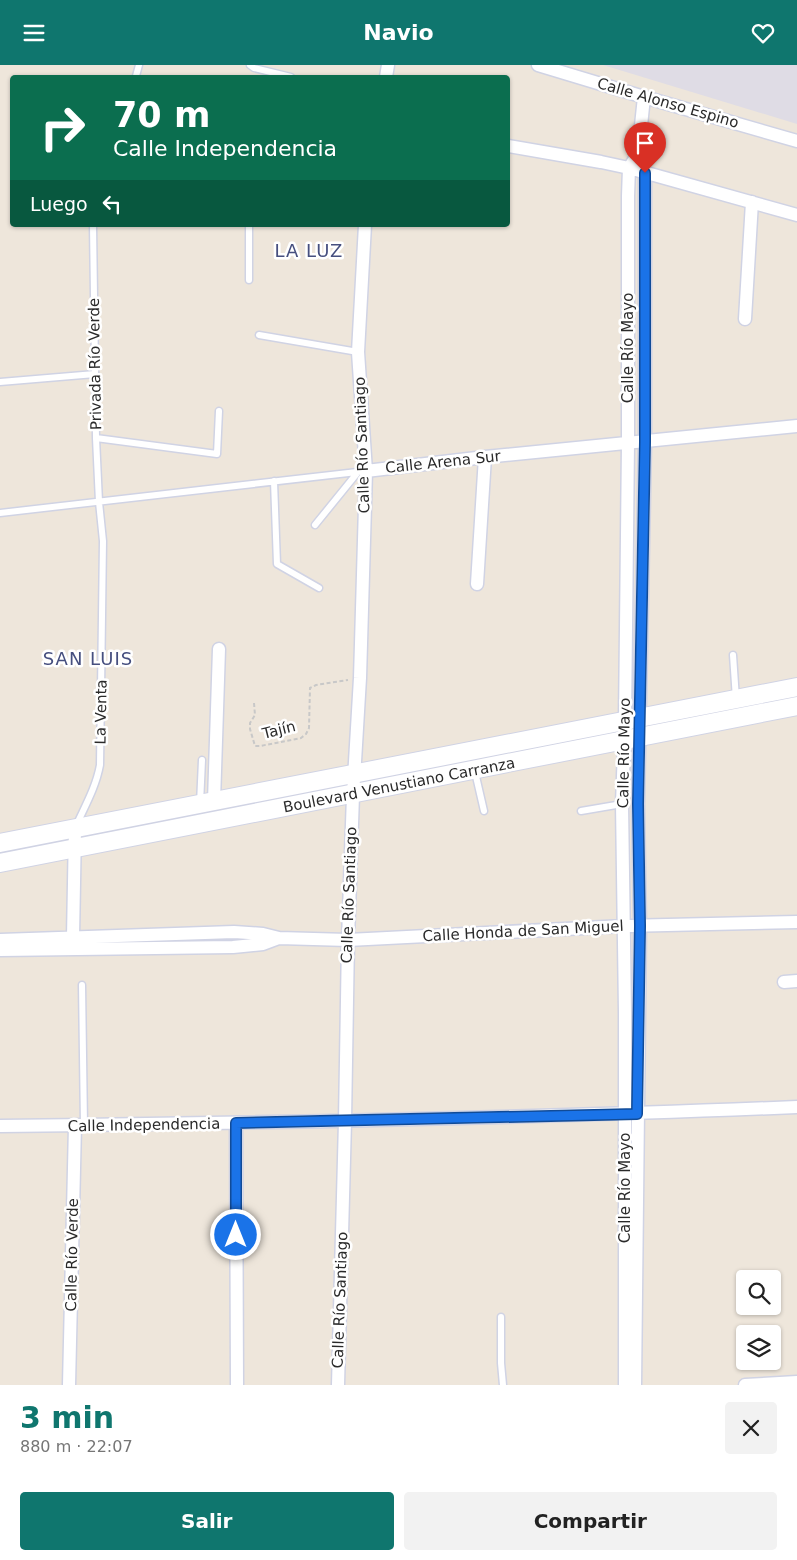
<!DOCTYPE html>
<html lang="es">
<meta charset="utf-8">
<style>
body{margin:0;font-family:"DejaVu Sans",sans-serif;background:#f2f2f2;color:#222;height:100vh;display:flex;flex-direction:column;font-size:19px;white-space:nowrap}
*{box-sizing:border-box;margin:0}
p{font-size:16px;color:#767676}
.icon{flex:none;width:28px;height:28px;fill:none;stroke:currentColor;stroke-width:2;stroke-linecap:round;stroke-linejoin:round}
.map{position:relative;height:1320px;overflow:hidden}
.side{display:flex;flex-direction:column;background:#fff;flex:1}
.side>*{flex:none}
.hud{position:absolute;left:10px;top:10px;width:500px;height:152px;border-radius:5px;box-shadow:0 1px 4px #0004;background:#0b6e4f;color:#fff;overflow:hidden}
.fabs{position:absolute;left:736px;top:1205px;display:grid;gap:10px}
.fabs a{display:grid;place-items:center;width:45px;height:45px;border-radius:5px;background:#fff;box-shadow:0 1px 4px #0004;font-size:25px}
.pin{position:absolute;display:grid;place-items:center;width:42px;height:42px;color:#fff;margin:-51px -21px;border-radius:50% 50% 50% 0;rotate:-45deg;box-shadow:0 0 5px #0007}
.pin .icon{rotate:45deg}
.me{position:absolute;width:55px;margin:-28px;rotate:0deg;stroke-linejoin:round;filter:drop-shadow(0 0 4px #0008)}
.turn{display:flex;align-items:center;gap:18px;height:105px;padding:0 20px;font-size:22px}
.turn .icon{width:65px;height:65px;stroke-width:2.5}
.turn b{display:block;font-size:35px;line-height:42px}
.then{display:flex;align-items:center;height:48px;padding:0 20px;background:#0003;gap:10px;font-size:19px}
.round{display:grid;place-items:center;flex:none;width:52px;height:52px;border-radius:5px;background:#f2f2f2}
.head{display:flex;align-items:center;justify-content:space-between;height:85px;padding:0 20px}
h1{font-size:30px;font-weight:800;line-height:38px;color:#0f766e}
.action{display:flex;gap:10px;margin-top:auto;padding:10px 20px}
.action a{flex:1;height:58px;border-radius:5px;background:#0f766e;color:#fff;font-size:20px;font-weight:800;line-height:58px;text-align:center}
.action a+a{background:#f2f2f2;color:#222}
header{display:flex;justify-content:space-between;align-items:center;height:65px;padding:0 20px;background:#0f766e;color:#fff;font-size:22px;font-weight:800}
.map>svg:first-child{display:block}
.industrial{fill:#dfdce5}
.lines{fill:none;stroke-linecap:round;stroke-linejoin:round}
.lane-casing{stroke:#d0d3e4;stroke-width:9}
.street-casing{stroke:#d0d3e4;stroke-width:15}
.secondary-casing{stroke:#d0d3e4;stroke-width:20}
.path{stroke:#c8c8c8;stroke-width:2;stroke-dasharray:4 2.5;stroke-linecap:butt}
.lane{stroke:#fff;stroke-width:6}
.street{stroke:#fff;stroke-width:12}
.secondary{stroke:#fff;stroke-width:18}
.route-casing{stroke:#114b97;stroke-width:12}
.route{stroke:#1a73e8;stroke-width:9}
.labels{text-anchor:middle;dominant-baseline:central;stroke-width:5;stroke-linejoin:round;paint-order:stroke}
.street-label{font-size:15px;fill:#2a2a2a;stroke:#fff}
.quarter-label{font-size:18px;letter-spacing:1px;fill:#464f7f;stroke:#fff}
</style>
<header><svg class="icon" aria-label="menu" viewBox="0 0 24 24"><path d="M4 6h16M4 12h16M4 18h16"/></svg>Navio<svg class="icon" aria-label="heart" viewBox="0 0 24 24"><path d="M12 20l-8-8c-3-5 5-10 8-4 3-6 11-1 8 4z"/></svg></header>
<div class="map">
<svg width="797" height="1320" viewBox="0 0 797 1320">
<rect width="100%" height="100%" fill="#eee6db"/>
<path class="industrial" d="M603,0h194v59z"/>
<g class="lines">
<defs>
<path id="lane" d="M250,0l4,3 37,9
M136,11l3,-11
M249,160v55
M259,270l99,17
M0,317l95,-8
M96,373l121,16 2,-43
M274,416l3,83 42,24
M0,448l366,-42
M315,460l43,-53
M733,590l3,44
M475,707l9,39
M200,739l2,-44
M581,746l41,-7
M76,761c9,-20 20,-39 24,-61l3,-224 -4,-39 -3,-64 -3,-213
M82,920l2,140
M501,1252v46l2,22"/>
<path id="street" d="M538,0l106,32 153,44
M386,12l2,-12
M508,81l93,16 28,6 168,47
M745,254l7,-117
M366,406l119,-14 312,-31
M477,519l8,-127
M214,736l5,-152
M73,872l2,-109
M0,875l234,-8 29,2 16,4 69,2 276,-14 173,-4
M0,885l233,-3 30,-3 16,-6
M784,917l13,-1
M236,1058l1,262
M0,1061c266,-3 531,-8 797,-19
M69,1320l6,-260
M338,1320l7,-264 3,-181 5,-145 7,-117 6,-207 -8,-119 7,-127
M625,1320v-372l-3,-209 3,-84 3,-277v-247l1,-28 9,-14 6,-57
M635,1320l5,-459 -2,-122 7,-362v-269l-7,-19
M745,1320l52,-3"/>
<path id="secondary" d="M0,778l797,-156
M0,798l797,-157"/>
</defs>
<use href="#lane" class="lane-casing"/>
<use href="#street" class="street-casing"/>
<use href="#secondary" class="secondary-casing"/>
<path class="path" d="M254,638l1,12 -5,8v6l5,17h5l41,-8 5,-4 3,-6 1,-40 6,-3 32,-5"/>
<use href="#lane" class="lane"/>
<use href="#street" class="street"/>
<use href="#secondary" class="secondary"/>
</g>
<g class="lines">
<defs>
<path id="route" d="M236,1170v-112l401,-9 3,-188 -2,-122 7,-362v-269"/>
</defs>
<use href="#route" class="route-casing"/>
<use href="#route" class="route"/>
</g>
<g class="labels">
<g class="street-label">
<text transform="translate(668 38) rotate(16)">Calle Alonso Espino</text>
<text transform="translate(628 283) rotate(-90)">Calle Río Mayo</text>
<text transform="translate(95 299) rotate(-91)">Privada Río Verde</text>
<text transform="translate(362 380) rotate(-92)">Calle Río Santiago</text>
<text transform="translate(443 397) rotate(-6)">Calle Arena Sur</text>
<text transform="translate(101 647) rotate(-89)">La Venta</text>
<text transform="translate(279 665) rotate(-14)">Tajín</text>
<text transform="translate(624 688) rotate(-89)">Calle Río Mayo</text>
<text transform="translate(399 720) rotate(-11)">Boulevard Venustiano Carranza</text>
<text transform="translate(349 830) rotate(-88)">Calle Río Santiago</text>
<text transform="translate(523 866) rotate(-3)">Calle Honda de San Miguel</text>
<text transform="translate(144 1060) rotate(-1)">Calle Independencia</text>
<text transform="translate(625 1123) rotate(-90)">Calle Río Mayo</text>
<text transform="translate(72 1190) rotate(-89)">Calle Río Verde</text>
<text transform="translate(340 1235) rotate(-88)">Calle Río Santiago</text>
</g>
<g class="quarter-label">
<text x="309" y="185">LA LUZ</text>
<text x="88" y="593">SAN LUIS</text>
</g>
</g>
</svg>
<div class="fabs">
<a><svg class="icon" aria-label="search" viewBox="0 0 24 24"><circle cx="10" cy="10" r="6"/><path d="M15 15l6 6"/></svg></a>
<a><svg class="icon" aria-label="layers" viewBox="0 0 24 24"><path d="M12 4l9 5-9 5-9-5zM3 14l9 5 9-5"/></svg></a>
</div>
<div class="pin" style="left:645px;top:108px;background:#d93025"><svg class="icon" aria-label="arrive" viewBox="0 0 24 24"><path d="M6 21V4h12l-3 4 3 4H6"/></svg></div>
<svg class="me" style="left:236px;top:1170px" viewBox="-20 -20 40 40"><circle r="17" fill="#1a73e8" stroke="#fff" stroke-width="3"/><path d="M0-11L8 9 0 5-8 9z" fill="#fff"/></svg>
<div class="hud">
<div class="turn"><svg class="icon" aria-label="right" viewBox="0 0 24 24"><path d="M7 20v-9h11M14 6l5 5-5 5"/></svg><div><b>70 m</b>Calle Independencia</div></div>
<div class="then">Luego<svg class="icon" aria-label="left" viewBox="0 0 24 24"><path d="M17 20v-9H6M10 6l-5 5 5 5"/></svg></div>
</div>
</div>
<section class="side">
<div class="head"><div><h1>3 min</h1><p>880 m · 22:07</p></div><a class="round"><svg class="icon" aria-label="close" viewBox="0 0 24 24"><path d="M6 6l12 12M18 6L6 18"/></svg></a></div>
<div class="action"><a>Salir</a><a>Compartir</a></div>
</section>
